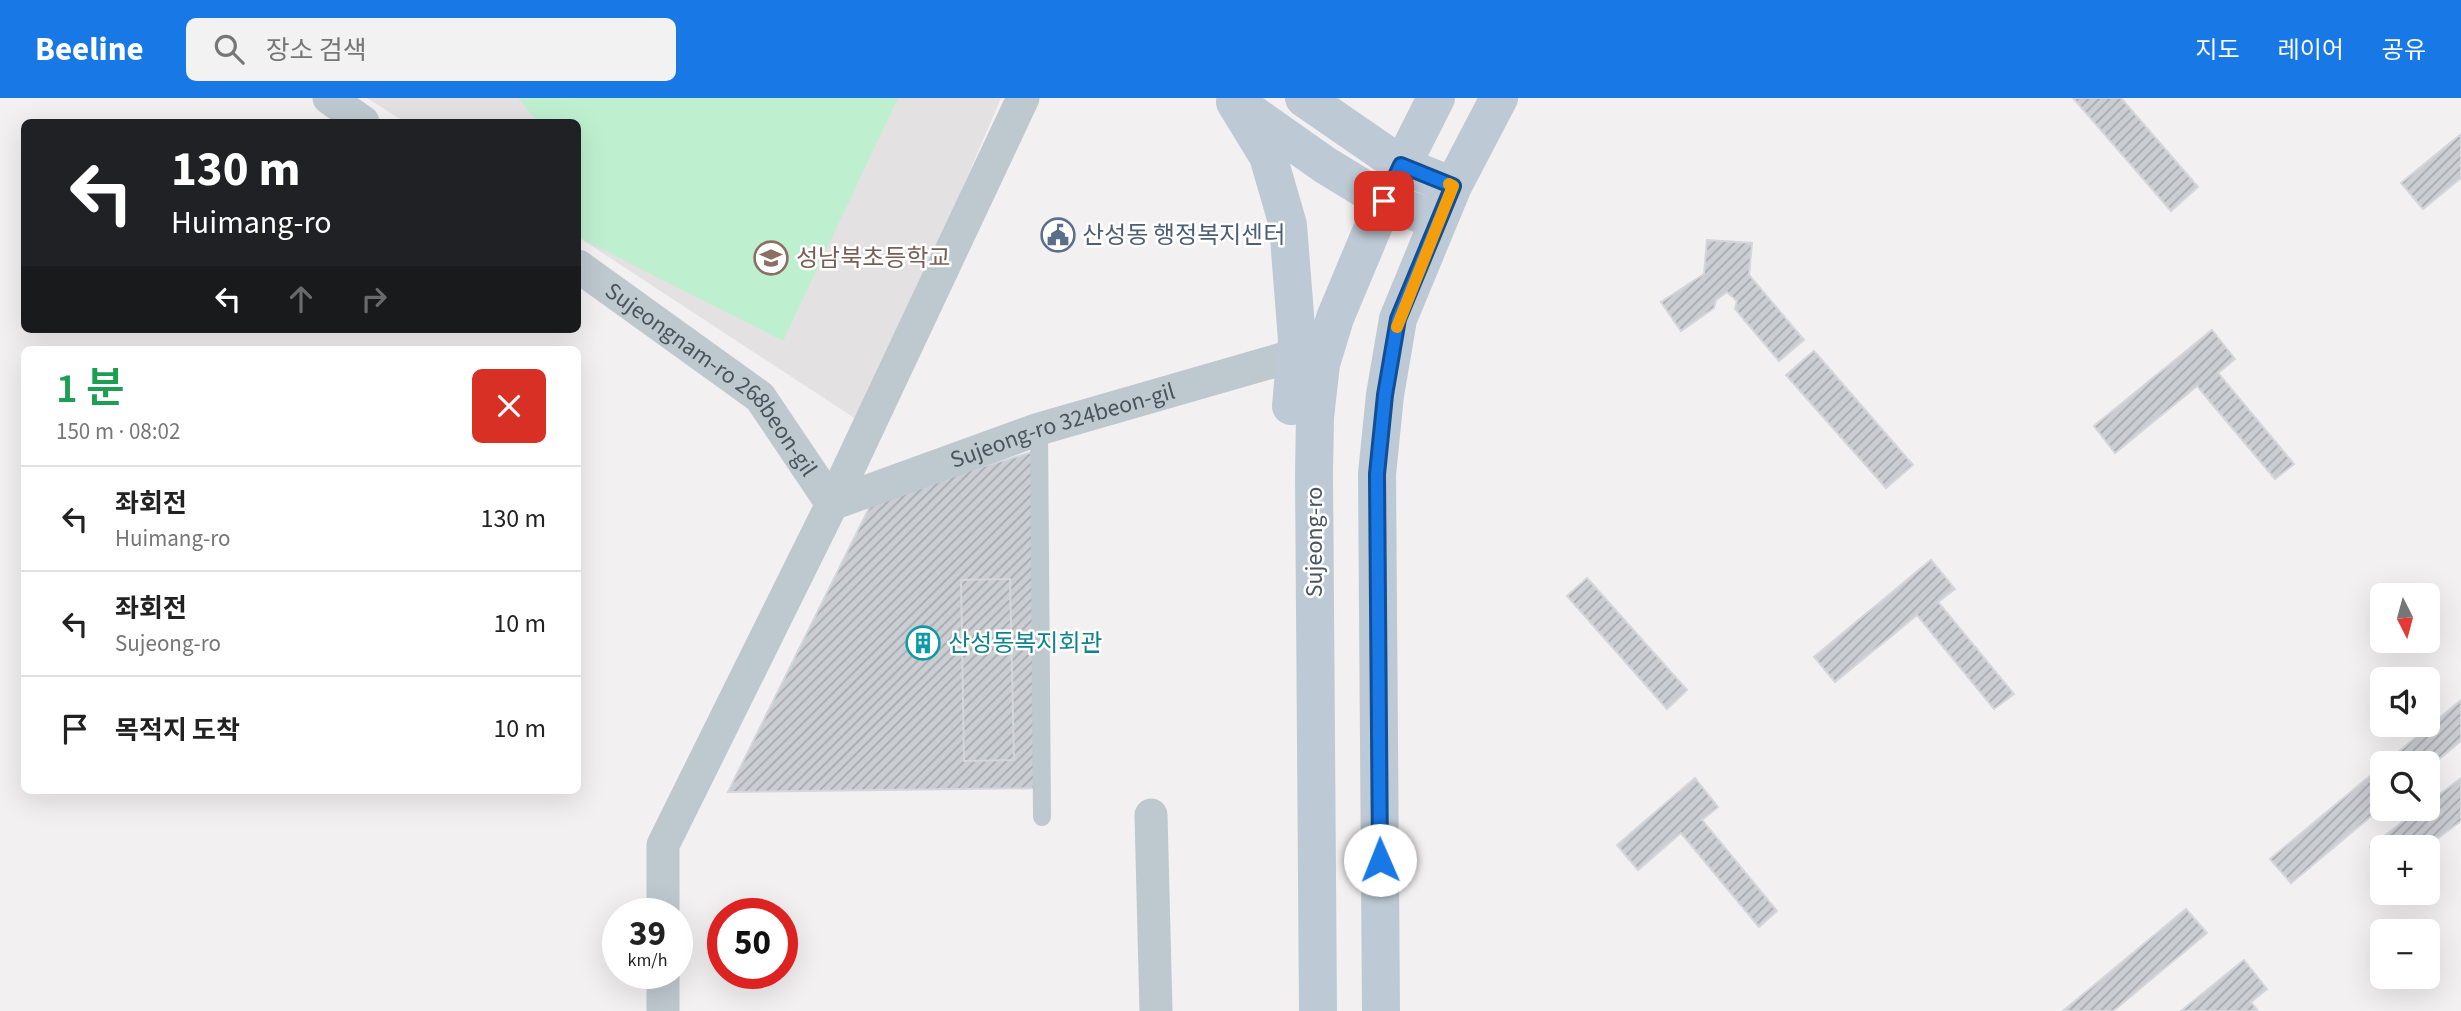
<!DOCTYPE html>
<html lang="ko">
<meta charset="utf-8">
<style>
body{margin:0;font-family:"Source Sans 3","Noto Sans KR",sans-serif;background:#f2f2f2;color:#222;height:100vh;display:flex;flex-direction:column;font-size:26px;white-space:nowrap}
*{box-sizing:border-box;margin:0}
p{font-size:23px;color:#767676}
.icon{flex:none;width:38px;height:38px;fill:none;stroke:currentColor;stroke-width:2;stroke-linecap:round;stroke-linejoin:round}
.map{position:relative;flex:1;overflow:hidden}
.sheet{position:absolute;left:21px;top:248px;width:560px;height:448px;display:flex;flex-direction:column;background:#fff;border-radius:10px;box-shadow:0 7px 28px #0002}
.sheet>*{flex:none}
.guide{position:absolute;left:21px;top:21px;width:560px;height:214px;border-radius:10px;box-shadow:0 7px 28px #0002;background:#202124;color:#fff;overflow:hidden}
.needle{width:46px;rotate:174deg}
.fabs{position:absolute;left:2370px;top:485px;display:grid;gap:14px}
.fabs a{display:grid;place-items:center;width:70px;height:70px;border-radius:10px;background:#fff;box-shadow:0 7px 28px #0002;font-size:35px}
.speed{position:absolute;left:602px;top:800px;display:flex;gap:14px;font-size:35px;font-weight:700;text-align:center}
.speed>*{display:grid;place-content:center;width:91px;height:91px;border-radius:50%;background:#fff;box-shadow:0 7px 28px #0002;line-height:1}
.speed small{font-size:18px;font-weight:400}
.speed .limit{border:10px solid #d22;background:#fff;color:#111}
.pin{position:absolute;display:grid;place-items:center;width:60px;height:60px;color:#fff;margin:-30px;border-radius:14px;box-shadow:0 4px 10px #0006}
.me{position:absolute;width:77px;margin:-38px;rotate:359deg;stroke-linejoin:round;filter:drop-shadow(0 0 5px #0008)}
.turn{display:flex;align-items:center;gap:24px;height:147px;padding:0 35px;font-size:32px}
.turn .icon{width:91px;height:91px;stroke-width:2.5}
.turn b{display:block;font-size:49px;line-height:60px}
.lanes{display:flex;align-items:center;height:66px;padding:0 35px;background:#0003;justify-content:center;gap:35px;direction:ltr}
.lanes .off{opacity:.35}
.round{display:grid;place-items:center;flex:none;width:74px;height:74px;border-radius:10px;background:#f2f2f2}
.headline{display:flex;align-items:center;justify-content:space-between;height:119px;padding:0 35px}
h1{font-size:42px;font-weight:600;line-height:52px;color:#1e9e55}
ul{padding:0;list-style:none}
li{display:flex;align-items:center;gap:21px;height:105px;padding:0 35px;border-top:2px solid #e0e0e0}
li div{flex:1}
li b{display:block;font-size:26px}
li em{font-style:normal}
header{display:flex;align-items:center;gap:42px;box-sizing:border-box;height:98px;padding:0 35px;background:#1878e5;color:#fff}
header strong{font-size:33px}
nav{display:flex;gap:38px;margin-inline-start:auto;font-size:24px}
.search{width:490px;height:63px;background:#f2f2f2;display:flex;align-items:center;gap:18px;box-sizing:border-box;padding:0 24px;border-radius:10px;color:#767676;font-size:26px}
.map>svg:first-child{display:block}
.education{fill:#e3e1e2}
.pitch{fill:#bef0d0}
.building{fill:url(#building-hatch);stroke:#d4d6db;stroke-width:2}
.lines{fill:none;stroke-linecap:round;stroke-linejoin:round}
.service{stroke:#bec8cf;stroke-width:18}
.minor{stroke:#bec8cf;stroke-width:33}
.secondary{stroke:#bdc9d4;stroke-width:38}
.route-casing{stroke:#104e95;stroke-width:18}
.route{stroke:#1878e5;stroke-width:12}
.slow{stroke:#f59e0b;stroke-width:12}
.labels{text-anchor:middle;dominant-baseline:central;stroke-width:5;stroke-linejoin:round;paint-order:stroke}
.service-label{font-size:24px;fill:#4e5e75;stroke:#fff;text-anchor:start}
.education-label{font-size:24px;fill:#785e54;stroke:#fff;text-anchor:start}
.street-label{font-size:24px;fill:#48545e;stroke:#fff}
.culture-label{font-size:24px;fill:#0d838f;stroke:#fff;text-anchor:start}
</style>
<header>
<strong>Beeline</strong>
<div class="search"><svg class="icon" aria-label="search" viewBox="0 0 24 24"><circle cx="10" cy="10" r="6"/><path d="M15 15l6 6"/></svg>장소 검색</div>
<nav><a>지도</a><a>레이어</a><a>공유</a></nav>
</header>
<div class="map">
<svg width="2461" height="913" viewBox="0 0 2461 913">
<defs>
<pattern id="building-hatch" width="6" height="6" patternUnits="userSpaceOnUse" patternTransform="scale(1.75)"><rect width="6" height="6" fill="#cacdd2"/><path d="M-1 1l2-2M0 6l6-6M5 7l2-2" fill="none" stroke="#a6a9ae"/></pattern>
</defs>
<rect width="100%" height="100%" fill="#f2f0f0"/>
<path class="education" d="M367,0h634l-139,325 -284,-186v-115h-173z"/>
<path class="pitch" d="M518,0h380l-115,243 -205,-104v-115h-40z"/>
<path class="building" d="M2073,0h48l77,89 -27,24z
M2461,36v44l-38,31 -22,-26z
M1707,142l45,3 -3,32 55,65 -25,21 -44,-52 2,-8 -10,-9 -11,8 -2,8 -33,23 -20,-29 43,-28z
M2212,232l23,29 -17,14 76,91 -19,15 -78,-93 -82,67 -21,-27z
M1814,253l99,114 -27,23 -100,-113z
M1043,351l3,339 -318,4 146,-294z
M1931,462l24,29 -17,13 76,92 -20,15 -77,-94 -82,67 -21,-25z
M1587,480l100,112 -20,19 -100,-113z
M1010,481l4,181 -50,1 -3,-181z
M2461,602v41l-34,28v-6h-42z
M2382,668v41l-91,76 -21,-24z
M1695,680l23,29 -16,13 75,91 -18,16 -78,-94 -43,37 -21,-25z
M2461,680v43l-35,26h-44v15l-12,-15 51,-39h6v-4z
M2186,811l21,24 -94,78h-50z
M2244,862l23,29 -16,13 7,9h-77z"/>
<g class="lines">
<path class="service" d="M1039,331l3,388"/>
<g class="minor">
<path d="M329,0l34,24"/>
<path id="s1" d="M578,168l182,131 72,107 207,-75 257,-74"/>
<path d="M1151,717l5,196"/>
<path d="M663,816v-69l169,-341 191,-406"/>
<path d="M663,875v38"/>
</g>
<path class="secondary" d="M1304,0l97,67 52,21
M1235,4l33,54 20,69 9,115 -6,66
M1247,12l78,55 59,36 54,19
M1318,913l-4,-538 1,-56 6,-53 14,-46 49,-117 52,-103
M1381,913l-4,-537 8,-79 13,-76 55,-133 46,-88"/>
</g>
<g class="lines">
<defs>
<path id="route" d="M1380,762l-3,-386 8,-79 13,-76 55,-133 -52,-21 -17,36"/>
</defs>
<use href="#route" class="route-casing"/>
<use href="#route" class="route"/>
<path class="slow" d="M1397,229l56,-141 -4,-2"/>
</g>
<defs>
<symbol id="civic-ring" viewBox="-11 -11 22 22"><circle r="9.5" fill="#fff" stroke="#5c6f8a" stroke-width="1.5"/><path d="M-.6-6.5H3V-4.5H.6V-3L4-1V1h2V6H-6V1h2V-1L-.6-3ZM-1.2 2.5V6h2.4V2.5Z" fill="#5c6f8a"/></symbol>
<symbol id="school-ring" viewBox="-11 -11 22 22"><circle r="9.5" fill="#fff" stroke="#8d6e63" stroke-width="1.5"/><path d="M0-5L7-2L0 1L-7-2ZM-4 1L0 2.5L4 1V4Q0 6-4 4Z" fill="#8d6e63"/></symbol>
<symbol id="building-ring" viewBox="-11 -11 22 22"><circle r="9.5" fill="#fff" stroke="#0f9aa8" stroke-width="1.5"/><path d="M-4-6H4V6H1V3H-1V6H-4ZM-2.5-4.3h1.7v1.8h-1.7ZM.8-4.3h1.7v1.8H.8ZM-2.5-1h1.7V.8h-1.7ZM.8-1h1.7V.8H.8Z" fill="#0f9aa8"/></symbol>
</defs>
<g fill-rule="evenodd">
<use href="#civic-ring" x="1039" y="118" width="38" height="38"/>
<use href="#school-ring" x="752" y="141" width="38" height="38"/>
<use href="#building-ring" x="904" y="526" width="38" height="38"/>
</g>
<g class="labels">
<g class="service-label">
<text x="1082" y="137">산성동 행정복지센터</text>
</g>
<g class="education-label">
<text x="796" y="160">성남북초등학교</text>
</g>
<g class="street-label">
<text stroke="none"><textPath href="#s1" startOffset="177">Sujeongnam-ro 268beon-gil</textPath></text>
<text stroke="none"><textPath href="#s1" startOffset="597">Sujeong-ro 324beon-gil</textPath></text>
<text transform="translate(1314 444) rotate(-90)">Sujeong-ro</text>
</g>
<g class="culture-label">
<text x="948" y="545">산성동복지회관</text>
</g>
</g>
</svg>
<div class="fabs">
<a><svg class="needle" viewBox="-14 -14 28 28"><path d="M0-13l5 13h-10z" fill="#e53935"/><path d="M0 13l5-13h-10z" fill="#767676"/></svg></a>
<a><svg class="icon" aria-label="sound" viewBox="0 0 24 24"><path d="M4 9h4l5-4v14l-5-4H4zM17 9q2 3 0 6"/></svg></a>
<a><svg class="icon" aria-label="search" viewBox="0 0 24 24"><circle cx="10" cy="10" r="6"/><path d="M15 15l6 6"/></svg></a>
<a>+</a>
<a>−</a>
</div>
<div class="speed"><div>39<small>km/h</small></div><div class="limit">50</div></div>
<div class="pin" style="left:1384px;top:103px;background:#d93025"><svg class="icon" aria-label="arrive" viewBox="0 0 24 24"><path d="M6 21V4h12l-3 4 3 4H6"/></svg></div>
<svg class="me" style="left:1380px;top:762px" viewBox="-20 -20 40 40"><circle r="19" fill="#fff"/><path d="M0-13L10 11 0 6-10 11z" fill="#1878e5"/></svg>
<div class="guide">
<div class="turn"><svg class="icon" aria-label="left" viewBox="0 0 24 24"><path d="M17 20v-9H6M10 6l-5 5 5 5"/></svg><div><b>130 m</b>Huimang-ro</div></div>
<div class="lanes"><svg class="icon" aria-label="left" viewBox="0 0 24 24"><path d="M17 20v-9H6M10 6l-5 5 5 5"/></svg><svg class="icon off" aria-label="ahead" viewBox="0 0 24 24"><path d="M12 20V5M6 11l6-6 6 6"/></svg><svg class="icon off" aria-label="right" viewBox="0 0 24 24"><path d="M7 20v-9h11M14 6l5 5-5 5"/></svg></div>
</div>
<section class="sheet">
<div class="headline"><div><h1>1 분</h1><p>150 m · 08:02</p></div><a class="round" style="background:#d93025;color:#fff"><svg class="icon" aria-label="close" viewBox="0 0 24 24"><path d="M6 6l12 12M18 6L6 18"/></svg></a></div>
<ul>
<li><svg class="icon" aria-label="left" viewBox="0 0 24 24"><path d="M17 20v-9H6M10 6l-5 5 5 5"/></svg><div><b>좌회전</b><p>Huimang-ro</p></div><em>130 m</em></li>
<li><svg class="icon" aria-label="left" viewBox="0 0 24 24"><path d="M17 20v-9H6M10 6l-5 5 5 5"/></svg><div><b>좌회전</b><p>Sujeong-ro</p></div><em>10 m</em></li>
<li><svg class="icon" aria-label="arrive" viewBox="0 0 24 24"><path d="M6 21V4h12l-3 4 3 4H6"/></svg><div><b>목적지 도착</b></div><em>10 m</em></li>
</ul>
</section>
</div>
